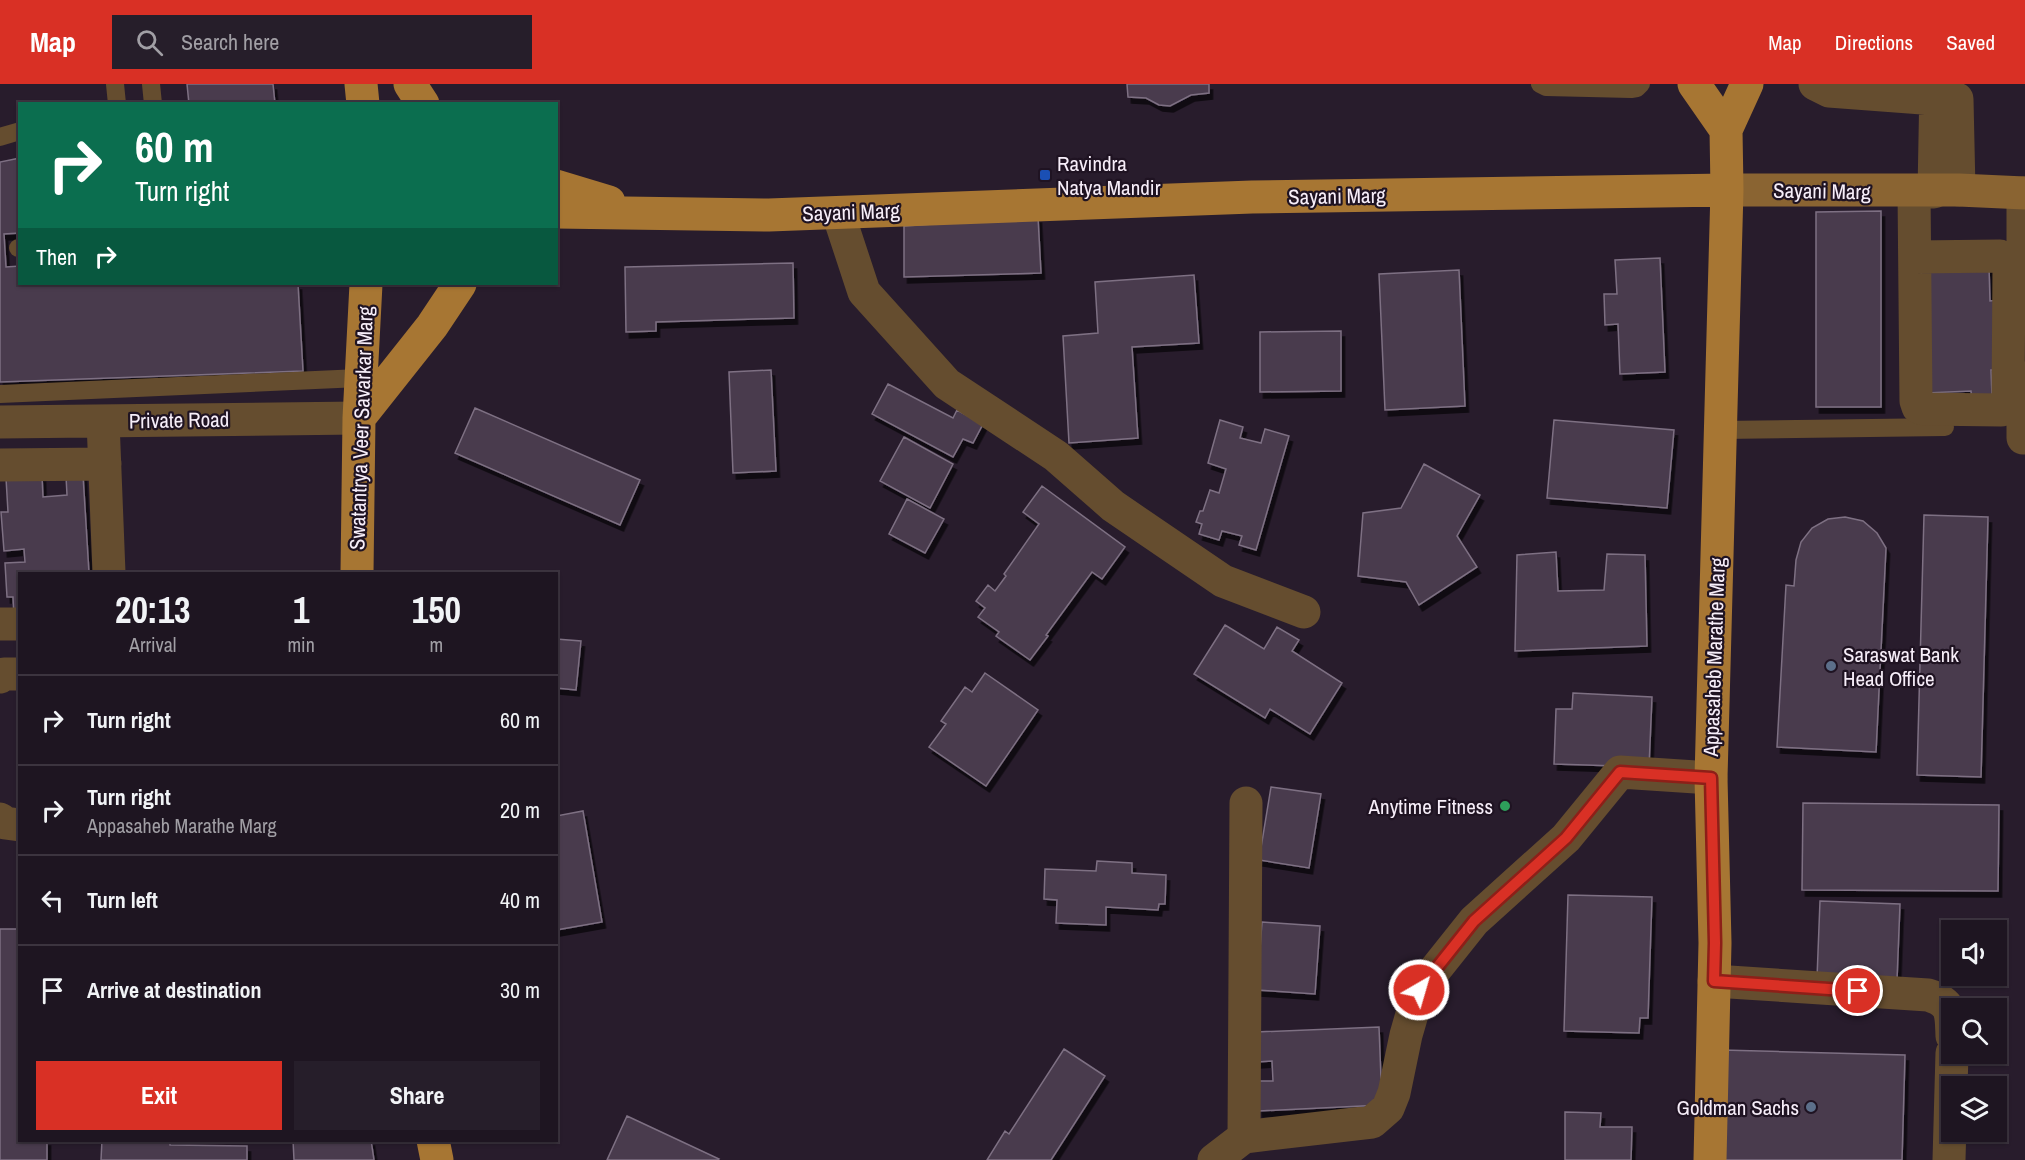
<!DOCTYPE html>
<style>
body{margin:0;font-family:"Archivo Narrow",sans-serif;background:#261e2a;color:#f1f3f6;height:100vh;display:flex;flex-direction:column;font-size:22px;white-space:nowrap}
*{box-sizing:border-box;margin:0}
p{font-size:20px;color:#a19fa5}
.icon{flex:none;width:33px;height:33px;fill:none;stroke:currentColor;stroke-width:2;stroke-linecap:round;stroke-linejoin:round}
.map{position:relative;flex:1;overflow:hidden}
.panel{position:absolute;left:18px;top:488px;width:540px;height:570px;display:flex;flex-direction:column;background:#1e1521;border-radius:0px;box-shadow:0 2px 4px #0004,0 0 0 2px #3c343f}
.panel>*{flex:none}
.hud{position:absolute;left:18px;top:18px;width:540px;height:183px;border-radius:0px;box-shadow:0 2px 4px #0004,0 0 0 2px #3c343f;background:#0b6e4f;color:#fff;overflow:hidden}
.buttons{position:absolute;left:1941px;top:836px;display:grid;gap:12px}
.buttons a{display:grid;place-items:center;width:66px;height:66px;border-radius:0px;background:#1e1521;box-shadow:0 2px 4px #0004,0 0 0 2px #3c343f;font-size:30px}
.pin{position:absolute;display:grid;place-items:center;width:51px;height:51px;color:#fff;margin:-26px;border:3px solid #fff;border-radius:50%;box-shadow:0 2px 6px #0007}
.me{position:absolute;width:66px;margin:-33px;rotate:38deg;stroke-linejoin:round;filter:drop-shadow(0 0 4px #0008)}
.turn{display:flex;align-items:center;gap:21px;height:126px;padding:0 18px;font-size:27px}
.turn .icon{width:78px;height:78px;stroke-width:2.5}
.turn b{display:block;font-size:42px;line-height:51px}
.then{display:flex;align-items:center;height:57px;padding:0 18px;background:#0003;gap:12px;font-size:22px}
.eta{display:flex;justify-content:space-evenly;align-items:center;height:102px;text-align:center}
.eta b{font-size:36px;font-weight:800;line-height:42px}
.primary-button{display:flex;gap:12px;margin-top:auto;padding:12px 18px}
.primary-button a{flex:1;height:69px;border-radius:0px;background:#d93025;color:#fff;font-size:24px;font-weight:800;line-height:69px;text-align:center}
.primary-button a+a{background:#261e2a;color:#f1f3f6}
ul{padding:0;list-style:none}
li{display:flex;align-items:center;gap:18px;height:90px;padding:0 18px;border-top:2px solid #3c343f}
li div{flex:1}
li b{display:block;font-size:22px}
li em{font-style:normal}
header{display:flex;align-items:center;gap:36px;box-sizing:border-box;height:84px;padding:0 30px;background:#d93025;color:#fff}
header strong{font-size:28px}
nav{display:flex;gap:33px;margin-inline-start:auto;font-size:21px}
.search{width:420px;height:54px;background:#261e2a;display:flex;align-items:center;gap:15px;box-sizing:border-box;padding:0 21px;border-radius:0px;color:#a19fa5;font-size:22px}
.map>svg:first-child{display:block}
.building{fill:#483b4d;stroke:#7e7083;stroke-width:1.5;filter:url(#shadow)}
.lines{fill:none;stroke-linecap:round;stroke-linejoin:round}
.service{stroke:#654d2f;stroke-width:18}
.minor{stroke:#654d2f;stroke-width:33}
.secondary{stroke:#8a6432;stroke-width:33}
.primary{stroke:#a77633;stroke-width:33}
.route-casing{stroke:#8d1f18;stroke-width:15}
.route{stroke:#d93025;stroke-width:10}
.transit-dot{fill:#1a4fb4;stroke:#1f1322;stroke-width:2}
.service-dot{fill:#5c6f8a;stroke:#1f1322;stroke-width:2}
.leisure-dot{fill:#2e9e5b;stroke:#1f1322;stroke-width:2}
.labels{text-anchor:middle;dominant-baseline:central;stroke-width:4.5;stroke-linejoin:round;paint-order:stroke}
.poi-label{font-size:21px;fill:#f7eef9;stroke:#1f1322;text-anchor:start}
.street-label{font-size:21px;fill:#f7eef9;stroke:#1f1322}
</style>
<header>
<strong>Map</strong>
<div class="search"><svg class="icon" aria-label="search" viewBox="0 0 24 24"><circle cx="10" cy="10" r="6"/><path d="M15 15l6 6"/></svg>Search here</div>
<nav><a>Map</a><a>Directions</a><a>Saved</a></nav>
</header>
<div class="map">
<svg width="2025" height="1076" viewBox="0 0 2025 1076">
<defs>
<filter id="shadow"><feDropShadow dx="3.5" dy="6" stdDeviation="0" flood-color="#0009"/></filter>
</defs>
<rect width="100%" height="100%" fill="#281c2c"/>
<path class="building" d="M187,0h86l2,20h-86z
M1127,0h82v9l-18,2 -21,11 -11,-1 -13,-7 -18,-1z
M20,74v75l-16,1 2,33 14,-1v18h278l5,87 -303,11v-220z
M1881,127v196h-65v-195z
M1038,133l3,56 -137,4v-51z
M1660,174l5,114 -45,2 -2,-50 -13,1 -1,-31h13l-2,-34z
M793,179l1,55 -138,4v9l-30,1 -1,-65z
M1989,183l1,34 9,-1 3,70h-11l1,27 -20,1 -1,-7 -45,2 -5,-123z
M1459,186l6,136 -80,4 -6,-136z
M1194,191l5,68 -67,4 6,91 -69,5 -6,-107 35,-3 -3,-51z
M1341,247v60l-81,1v-60z
M771,286l5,101 -43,2 -4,-101z
M888,300l65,34 4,-8 26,14 -10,19 -10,-4 -10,18 -81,-43z
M475,324l165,72 -20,45 -165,-72z
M1220,336l23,7 -3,11 21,5 4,-14 24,7 -33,114 -17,-5 3,-9 -20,-5 -3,9 -20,-6 3,-10 -6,-2 4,-11h3l7,-21 9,3 7,-24 -18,-6z
M1554,336l120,10 -7,78 -120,-10z
M904,353l49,27 -23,44 -50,-27z
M1424,380l56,31 -23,41 20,31 -58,38 -13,-23 -48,-6 5,-63 38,-5z
M83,391l6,98h-69v45h-6l-1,-21h-6l-2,-34 20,-1 -1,-13 -20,2 -3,-39h7l-2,-34 36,-2 1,21 24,-2 -1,-19z
M1042,402l83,61 -23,32 -10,-7 -46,63 2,1 -18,24 -34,-24 3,-4 -21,-15 7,-9 -9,-7 12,-16 7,6 11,-15 -2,-2 35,-50 -16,-12z
M907,415l37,20 -19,34 -36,-19z
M1924,431l64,2 -7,260 -64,-2z
M1845,433l18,4 14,12 9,15 -10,204 -99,-5 9,-162 8,1 2,-26 5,-18 11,-14 16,-9z
M1556,468l2,39 46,-1 3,-36 38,1 2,91 -132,5 2,-96z
M1225,541l39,24 13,-22 22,13 -7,11 50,32 -32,51 -40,-25 -5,9 -71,-44z
M556,555l25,2 -5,49 -20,-2z
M985,589l53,37 -52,76 -57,-39 17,-23 -5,-3 24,-34 7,5z
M1573,609l79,4 -3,70 -95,-3 2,-55h16z
M1271,703l50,7 -12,74 -50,-8z
M1803,719l196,2 -1,86 -196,-1z
M583,727l19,111 -46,8v-114z
M1097,777l35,2v10l34,2 -1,29h-6l-1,6 -52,-3v18l-50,-2 1,-23 -13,-1 1,-30 51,2z
M1568,811l84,2 -4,121h-8l-1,15 -75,-2z
M1820,817l80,3 -3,76 -80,-2z
M1262,838l58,4 -5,68 -58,-4z
M0,845h20v211h27v20h-47z
M1379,943l3,78 -123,6 -1,-30h15l-1,-20 -15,1 -1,-30z
M1064,965l41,27 -54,84h-64l18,-29 4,3z
M1721,966l184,5 -3,105h-184z
M1565,1028l36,1 -1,14h32l-1,33h-66z
M627,1032l92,43 -1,1h-111z
M102,1056h68v5l77,1v14h-146z
M293,1056h78l3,20h-80z"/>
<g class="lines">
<path class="service" d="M115,0l2,20
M151,0l2,20
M1540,0l6,3 85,2 6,-1 4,-4
M0,53l20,-6
M18,164h2
M0,310l360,-16
M1721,346l224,-3"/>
<path class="minor" d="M1815,0l14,7 107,8
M1957,15l2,91
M1914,107l2,210 2,6 5,2 78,1 7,-7 1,-137 -2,-6 -7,-4 -85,1
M1934,108l2,-108
M838,129l26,79 83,92 109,72 57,50 110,75 81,31
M2023,203v-94
M103,337l6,152
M0,338l359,-4
M2023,354v-60
M0,381l105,-1
M0,540h20
M0,593l4,-3h16
M0,735l5,4 15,2
M1714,897l214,14c25,8 23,18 24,41
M1244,1053l2,-334
M1214,1076l30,-23 128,-15 16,-14 6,-15 12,-58 13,-45 55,-69 92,-83 54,-66 91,6
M1949,1076l3,-107"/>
<path class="secondary" d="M1727,106h232l66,3"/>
<path class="primary" d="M361,0l2,20
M410,0l13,20
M1694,0l32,46 1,60 -5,181 -11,407 4,165 -5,217
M1726,46l21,-46
M556,102l53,16
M556,128l213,3 483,-18 475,-7
M359,334l73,-92 28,-42
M357,489l2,-155 7,-134
M433,1056l4,20"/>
</g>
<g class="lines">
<defs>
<path id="route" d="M1419,906l55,-69 92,-83 54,-66 91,6 4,165 -1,38 144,10"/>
</defs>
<use href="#route" class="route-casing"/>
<use href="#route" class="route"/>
</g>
<rect class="transit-dot" x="1039" y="85" width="12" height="12" rx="3"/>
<g class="service-dot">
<circle cx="1831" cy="582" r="6"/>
<circle cx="1811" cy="1023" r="6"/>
</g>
<circle class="leisure-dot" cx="1505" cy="722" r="6"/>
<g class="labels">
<g class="poi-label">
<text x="1057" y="79">Ravindra<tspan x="1057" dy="24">Natya Mandir</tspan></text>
<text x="1843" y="570">Saraswat Bank<tspan x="1843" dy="24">Head Office</tspan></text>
<text x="1493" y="722" text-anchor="end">Anytime Fitness</text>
<text x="1799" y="1023" text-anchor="end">Goldman Sachs</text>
</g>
<g class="street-label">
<text transform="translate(1822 107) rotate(1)">Sayani Marg</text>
<text transform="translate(1337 112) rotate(-1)">Sayani Marg</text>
<text transform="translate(851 128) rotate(-2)">Sayani Marg</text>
<text transform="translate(179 336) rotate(-1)">Private Road</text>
<text transform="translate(361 344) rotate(-88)">Swatantrya Veer Savarkar Marg</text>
<text transform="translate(1714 573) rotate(-88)">Appasaheb Marathe Marg</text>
</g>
</g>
</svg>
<div class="buttons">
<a><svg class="icon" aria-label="sound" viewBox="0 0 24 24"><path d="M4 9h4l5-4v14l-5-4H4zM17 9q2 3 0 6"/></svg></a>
<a><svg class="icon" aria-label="search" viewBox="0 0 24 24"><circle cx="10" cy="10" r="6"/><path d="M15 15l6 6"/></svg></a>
<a><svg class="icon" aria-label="layers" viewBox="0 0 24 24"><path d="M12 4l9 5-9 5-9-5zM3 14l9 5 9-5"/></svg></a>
</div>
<div class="pin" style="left:1858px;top:907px;background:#d93025"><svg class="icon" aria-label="arrive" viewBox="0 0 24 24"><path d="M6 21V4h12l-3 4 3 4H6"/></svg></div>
<svg class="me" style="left:1419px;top:906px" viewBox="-20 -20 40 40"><circle r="17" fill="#d93025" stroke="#fff" stroke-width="3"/><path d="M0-11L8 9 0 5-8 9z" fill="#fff"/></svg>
<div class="hud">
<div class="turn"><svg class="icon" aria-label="right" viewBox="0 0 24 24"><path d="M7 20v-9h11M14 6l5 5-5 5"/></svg><div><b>60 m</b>Turn right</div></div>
<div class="then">Then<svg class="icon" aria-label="right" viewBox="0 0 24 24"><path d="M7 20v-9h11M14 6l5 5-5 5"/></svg></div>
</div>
<section class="panel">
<div class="eta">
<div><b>20:13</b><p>Arrival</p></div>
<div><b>1</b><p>min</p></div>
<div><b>150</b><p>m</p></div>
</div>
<ul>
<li><svg class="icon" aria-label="right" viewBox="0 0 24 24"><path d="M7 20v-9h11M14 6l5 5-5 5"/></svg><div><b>Turn right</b></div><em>60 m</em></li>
<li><svg class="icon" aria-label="right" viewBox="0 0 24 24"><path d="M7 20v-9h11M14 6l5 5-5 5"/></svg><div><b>Turn right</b><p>Appasaheb Marathe Marg</p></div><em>20 m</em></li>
<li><svg class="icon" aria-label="left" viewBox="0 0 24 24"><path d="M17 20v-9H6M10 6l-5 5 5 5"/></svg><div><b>Turn left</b></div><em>40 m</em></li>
<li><svg class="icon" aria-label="arrive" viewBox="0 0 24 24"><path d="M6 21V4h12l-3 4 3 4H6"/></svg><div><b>Arrive at destination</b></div><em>30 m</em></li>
</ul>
<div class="primary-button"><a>Exit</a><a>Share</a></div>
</section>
</div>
